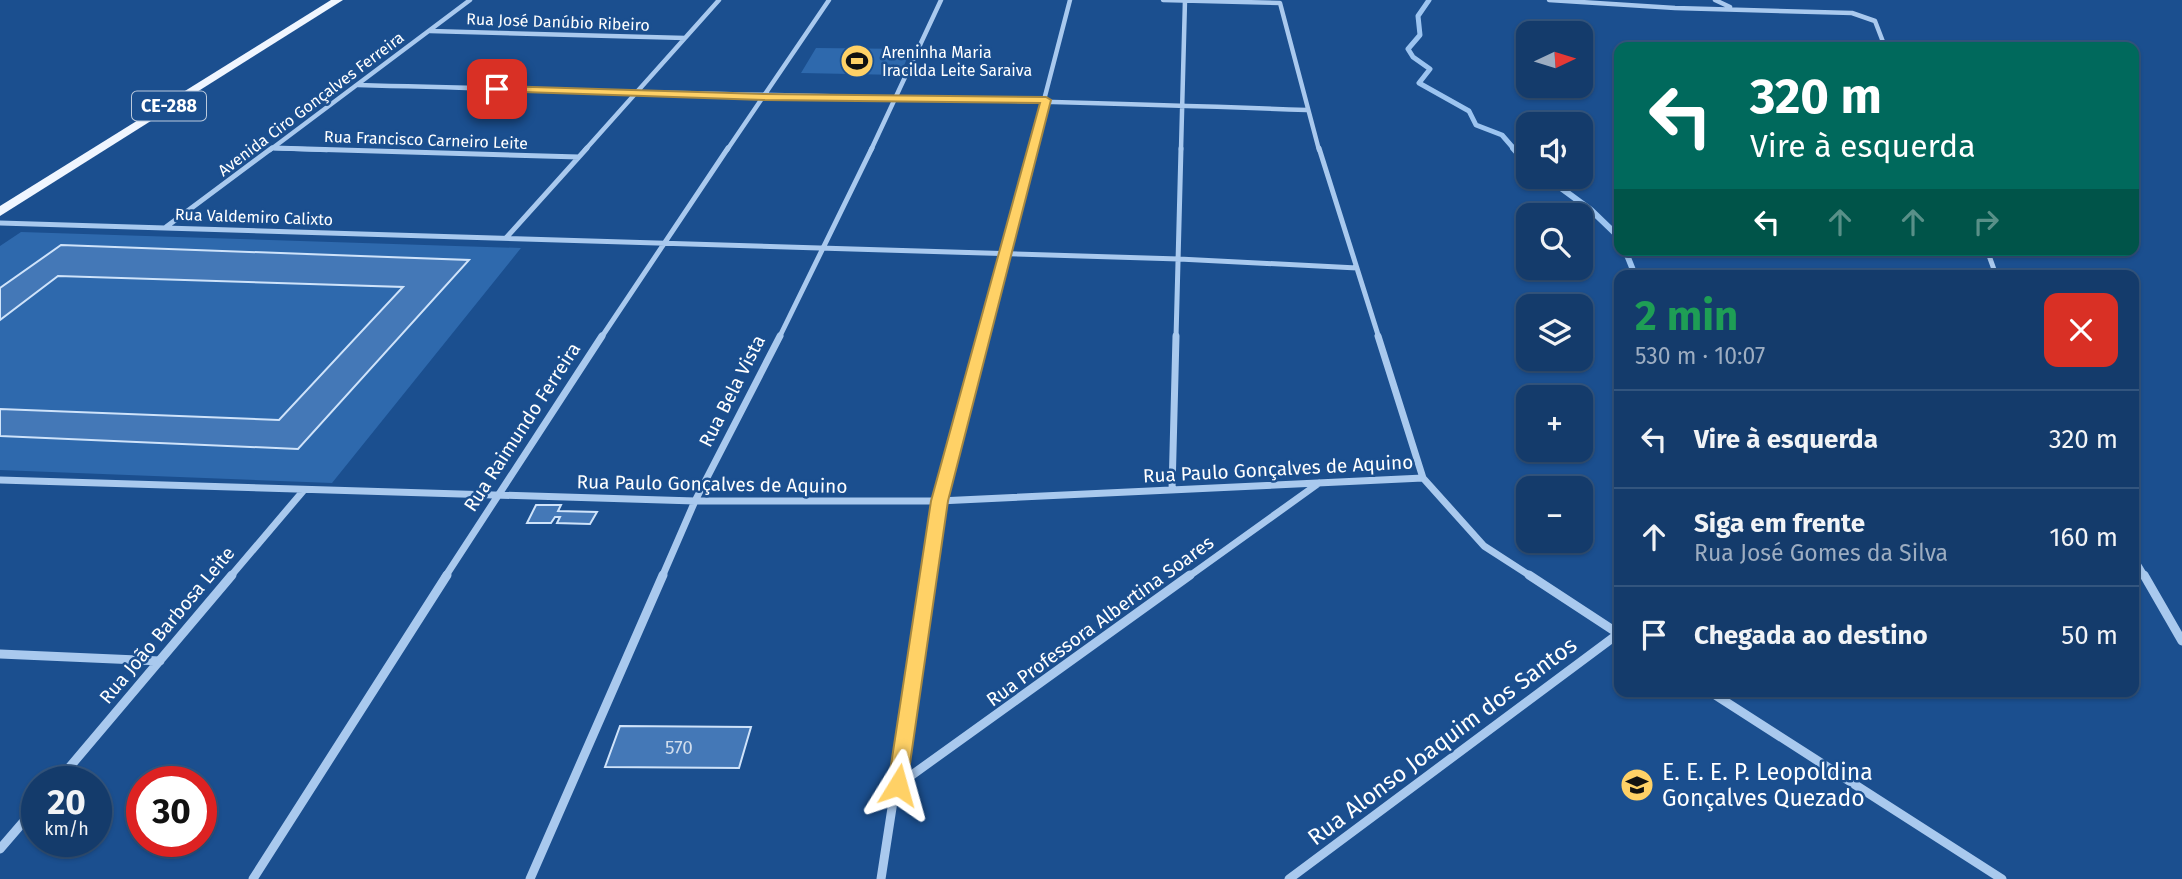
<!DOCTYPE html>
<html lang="pt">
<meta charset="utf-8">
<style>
body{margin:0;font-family:"Fira Sans",sans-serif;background:#1d4271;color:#f1f3f6;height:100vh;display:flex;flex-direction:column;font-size:26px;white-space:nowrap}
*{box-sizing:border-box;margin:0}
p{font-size:23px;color:#9dadc1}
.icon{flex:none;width:38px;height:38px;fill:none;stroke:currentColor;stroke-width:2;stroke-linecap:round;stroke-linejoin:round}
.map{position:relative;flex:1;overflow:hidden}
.panel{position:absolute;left:1614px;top:270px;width:525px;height:427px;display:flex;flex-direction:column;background:#143b6b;border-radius:14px;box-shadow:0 2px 5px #0004,0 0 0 2px #33557e}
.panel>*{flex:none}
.guide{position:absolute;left:1614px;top:42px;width:525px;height:214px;border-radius:14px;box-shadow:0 2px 5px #0004,0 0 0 2px #33557e;background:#00695c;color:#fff;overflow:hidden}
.needle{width:46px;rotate:86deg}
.tools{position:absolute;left:1516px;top:21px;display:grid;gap:14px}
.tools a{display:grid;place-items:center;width:77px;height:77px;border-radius:14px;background:#143b6b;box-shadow:0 2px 5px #0004,0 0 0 2px #33557e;font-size:35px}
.speed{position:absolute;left:21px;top:766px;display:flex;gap:14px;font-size:35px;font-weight:700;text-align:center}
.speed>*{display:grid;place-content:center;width:91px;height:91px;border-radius:50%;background:#143b6b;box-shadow:0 2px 5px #0004,0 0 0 2px #33557e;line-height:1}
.speed small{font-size:18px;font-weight:400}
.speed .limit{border:10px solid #d22;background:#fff;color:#111}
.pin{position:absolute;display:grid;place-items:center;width:60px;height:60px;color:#fff;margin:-30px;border-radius:14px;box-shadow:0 4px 10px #0006}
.me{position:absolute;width:77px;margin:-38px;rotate:8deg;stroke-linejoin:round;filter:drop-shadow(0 0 5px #0008)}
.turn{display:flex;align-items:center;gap:24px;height:147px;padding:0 21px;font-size:32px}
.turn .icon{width:91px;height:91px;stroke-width:2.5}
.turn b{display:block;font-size:49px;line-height:60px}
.lanes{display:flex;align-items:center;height:66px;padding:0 21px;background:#0003;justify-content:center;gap:35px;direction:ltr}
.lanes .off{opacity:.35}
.round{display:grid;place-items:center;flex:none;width:74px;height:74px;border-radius:14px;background:#1d4271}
.headline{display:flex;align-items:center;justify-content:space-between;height:119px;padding:0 21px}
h1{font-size:42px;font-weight:700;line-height:52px;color:#1e9e55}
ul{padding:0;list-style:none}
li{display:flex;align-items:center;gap:21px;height:98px;padding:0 21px;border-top:2px solid #33557e}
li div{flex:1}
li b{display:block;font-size:26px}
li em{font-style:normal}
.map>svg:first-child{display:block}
.green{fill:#2e69ad}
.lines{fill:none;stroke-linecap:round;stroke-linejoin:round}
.stream-far1{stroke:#9cc4f0;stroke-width:5}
.stream{stroke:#9cc4f0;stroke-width:6}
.building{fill:#4478b7;stroke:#cfe3fa;stroke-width:2}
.minor-far3{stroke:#a9c9ee;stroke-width:4.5}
.minor-far2{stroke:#a9c9ee;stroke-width:5}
.minor-far1{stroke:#a9c9ee;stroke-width:7}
.minor{stroke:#a9c9ee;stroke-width:9}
.primary{fill:#f0f6ff;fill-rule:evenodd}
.route{fill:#ffd166;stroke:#a68842;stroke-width:2}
.labels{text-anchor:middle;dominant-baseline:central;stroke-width:5;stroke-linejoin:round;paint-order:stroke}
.far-street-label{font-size:16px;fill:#fff;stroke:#1b4f8f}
.far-poi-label{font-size:16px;fill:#fff;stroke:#1b4f8f;text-anchor:start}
.shield{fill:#1b4f8f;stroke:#bbcadd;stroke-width:2}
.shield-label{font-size:18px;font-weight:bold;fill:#fff}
.street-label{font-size:19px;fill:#fff;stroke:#1b4f8f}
.near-number-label{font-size:19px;fill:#d0dded}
.near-street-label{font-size:23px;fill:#fff;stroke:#1b4f8f}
.near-poi-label{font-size:23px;fill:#fff;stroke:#1b4f8f;text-anchor:start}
</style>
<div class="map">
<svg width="2182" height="879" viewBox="0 0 2182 879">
<rect width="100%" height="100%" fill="#1b4f8f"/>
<path class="green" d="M816,48l95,1 -11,26 -99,-2z
M21,232l500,16 -189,235 -332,-13v-224z"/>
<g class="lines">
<path class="stream-far1" d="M1429,0l-11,16 2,19 -12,14 5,8 17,12 -11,14 50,28 7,14 26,10 13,15"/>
<path class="stream" d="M1513,148l15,17
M1546,177l45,33 28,27
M1625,250l10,25"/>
</g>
<path class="building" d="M61,245l408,15 -171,189 -298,-13v-27l279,11 124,-133 -345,-11 -58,44v-32z
M536,505h25l-3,6 39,1 -7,12 -33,-1 3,-6h-5l-4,6h-24z
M620,726l131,1 -12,41 -134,-1z"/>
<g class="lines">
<path class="minor-far3" d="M1163,0l117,3 39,147
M1549,0l126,8 177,5 23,8 10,26
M1715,0l15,7
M430,31l255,7
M358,85c316,9 633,13 949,25
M274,148l53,2
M270,150l200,-150
M585,150l134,-150
M727,150l102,-150
M871,150l70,-150
M1031,150l39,-150
M1181,150l4,-150"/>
<path class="minor-far2" d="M274,148l305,9
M1319,148l60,190
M0,223l1179,36 178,9
M166,227l106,-79
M506,238l81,-90
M1987,250l9,25
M601,338l127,-190
M779,338l93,-190
M982,338l49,-190
M1176,338l5,-190"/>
<path class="minor-far1" d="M1378,336l45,142 61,68 48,31
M0,480l695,21h244l484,-23
M1172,490l4,-154
M2133,557l12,20
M230,577l74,-87
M445,577l157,-241
M662,577l33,-76 85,-165
M928,577l11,-76 43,-165
M1188,577l131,-94"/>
<path class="minor" d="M1529,575l90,59
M2144,575l38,66
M0,654l160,7
M1709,691l293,188
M57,782l175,-207
M898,785l292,-210
M0,849l37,-43
M253,879l194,-304
M530,879l133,-304
M881,879l47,-304
M1289,879l329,-245"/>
<path class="primary" d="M331,0h12l-343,216v-10z"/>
</g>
<path class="route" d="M497,86l268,8 281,3 5,3 -103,401 -42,290 -8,2 -7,-2 -3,-6 43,-284 109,-398 -275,-3 -272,-9v-4z"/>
<defs>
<symbol id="stadium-disc" viewBox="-11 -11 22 22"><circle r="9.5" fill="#ffd166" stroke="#1b4f8f"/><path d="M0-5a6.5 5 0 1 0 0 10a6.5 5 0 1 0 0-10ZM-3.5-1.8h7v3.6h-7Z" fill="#111"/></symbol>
<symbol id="university-disc" viewBox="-11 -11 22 22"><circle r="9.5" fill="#ffd166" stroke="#1b4f8f"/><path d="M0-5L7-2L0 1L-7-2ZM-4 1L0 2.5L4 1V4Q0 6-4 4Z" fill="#111"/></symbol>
</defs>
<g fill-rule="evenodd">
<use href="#stadium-disc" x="838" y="42" width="38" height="38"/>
<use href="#university-disc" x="1618" y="766" width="38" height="38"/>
</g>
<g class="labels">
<g class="far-street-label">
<text transform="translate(558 22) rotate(2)">Rua José Danúbio Ribeiro</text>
<text transform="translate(311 104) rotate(-37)">Avenida Ciro Gonçalves Ferreira</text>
<text transform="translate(426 140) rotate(2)">Rua Francisco Carneiro Leite</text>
<text transform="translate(254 217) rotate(2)">Rua Valdemiro Calixto</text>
</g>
<g class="far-poi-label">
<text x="882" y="52">Areninha Maria<tspan x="882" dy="18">Iracilda Leite Saraiva</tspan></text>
</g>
<rect class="shield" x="132" y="91.5" width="74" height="29" rx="5"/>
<g class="shield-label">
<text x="169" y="106">CE-288</text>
</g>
<g class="street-label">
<text transform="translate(732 391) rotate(-63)">Rua Bela Vista</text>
<text transform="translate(522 427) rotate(-57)">Rua Raimundo Ferreira</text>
<text transform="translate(1278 469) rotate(-3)">Rua Paulo Gonçalves de Aquino</text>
<text transform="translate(712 484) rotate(1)">Rua Paulo Gonçalves de Aquino</text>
<text transform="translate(1100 621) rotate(-36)">Rua Professora Albertina Soares</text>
<text transform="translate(167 625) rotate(-50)">Rua João Barbosa Leite</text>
</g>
<g class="near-number-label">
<text x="679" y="747">570</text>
</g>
<g class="near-street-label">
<text transform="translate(1442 741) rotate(-37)">Rua Alonso Joaquim dos Santos</text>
</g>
<g class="near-poi-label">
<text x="1662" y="772">E. E. E. P. Leopoldina<tspan x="1662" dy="26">Gonçalves Quezado</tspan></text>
</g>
</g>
</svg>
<div class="tools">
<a><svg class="needle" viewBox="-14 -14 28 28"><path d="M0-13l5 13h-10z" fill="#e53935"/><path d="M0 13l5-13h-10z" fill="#9dadc1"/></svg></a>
<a><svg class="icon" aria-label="sound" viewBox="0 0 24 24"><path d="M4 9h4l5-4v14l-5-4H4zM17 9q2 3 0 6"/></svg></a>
<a><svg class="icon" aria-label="search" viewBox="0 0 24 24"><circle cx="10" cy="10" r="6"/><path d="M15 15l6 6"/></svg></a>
<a><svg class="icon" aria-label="layers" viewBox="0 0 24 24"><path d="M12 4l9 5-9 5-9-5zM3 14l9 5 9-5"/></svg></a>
<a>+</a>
<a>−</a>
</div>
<div class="speed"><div>20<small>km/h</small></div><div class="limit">30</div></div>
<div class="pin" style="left:497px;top:89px;background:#d93025"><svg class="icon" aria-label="arrive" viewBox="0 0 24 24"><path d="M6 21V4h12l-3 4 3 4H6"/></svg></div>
<svg class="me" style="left:898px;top:785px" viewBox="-20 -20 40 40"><path d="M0-17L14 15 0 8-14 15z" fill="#ffd166" stroke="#fff" stroke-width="4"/></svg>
<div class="guide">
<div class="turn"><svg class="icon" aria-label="left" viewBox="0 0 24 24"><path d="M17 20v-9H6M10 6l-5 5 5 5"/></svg><div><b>320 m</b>Vire à esquerda</div></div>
<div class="lanes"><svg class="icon" aria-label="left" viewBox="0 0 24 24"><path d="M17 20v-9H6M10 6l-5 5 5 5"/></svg><svg class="icon off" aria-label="ahead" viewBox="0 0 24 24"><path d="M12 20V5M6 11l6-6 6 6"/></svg><svg class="icon off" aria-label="ahead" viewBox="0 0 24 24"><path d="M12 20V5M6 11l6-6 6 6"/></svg><svg class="icon off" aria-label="right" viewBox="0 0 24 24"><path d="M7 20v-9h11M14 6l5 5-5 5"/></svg></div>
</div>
<section class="panel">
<div class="headline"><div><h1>2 min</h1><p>530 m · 10:07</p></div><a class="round" style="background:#d93025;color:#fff"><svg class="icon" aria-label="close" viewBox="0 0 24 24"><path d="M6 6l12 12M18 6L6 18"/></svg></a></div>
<ul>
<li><svg class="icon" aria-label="left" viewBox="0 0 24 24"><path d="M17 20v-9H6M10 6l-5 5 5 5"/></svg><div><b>Vire à esquerda</b></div><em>320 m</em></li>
<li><svg class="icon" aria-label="ahead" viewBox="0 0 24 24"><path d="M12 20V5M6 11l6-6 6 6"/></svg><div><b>Siga em frente</b><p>Rua José Gomes da Silva</p></div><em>160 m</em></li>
<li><svg class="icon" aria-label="arrive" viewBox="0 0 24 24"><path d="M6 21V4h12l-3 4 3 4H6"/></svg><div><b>Chegada ao destino</b></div><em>50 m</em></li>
</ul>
</section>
</div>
